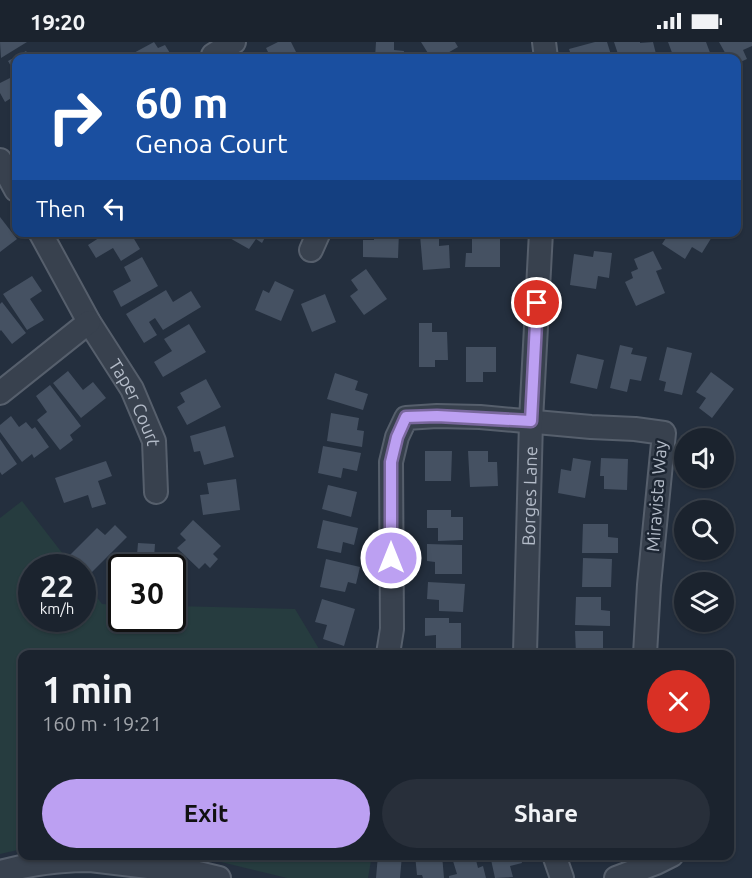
<!DOCTYPE html>
<meta charset="utf-8">
<style>
body{margin:0;font-family:Ubuntu,sans-serif;background:#282f3a;color:#f1f3f6;height:100vh;display:flex;flex-direction:column;font-size:22px;white-space:nowrap}
*{box-sizing:border-box;margin:0}
p{font-size:20px;color:#a0a4aa}
.icon{flex:none;width:33px;height:33px;fill:none;stroke:currentColor;stroke-width:2;stroke-linecap:round;stroke-linejoin:round}
.map{position:relative;flex:1;overflow:hidden}
.panel{position:absolute;left:18px;top:608px;width:716px;height:210px;display:flex;flex-direction:column;background:#1b232e;border-radius:12px;box-shadow:0 2px 4px #0004,0 0 0 2px #39404a}
.panel>*{flex:none}
.guide{position:absolute;left:12px;top:12px;width:729px;height:183px;border-radius:12px;box-shadow:0 2px 4px #0004,0 0 0 2px #39404a;background:#1a4fa0;color:#fff;overflow:hidden}
.controls{position:absolute;left:674px;top:386px;display:grid;gap:12px}
.controls a{display:grid;place-items:center;width:60px;height:60px;border-radius:50%;background:#1b232e;box-shadow:0 2px 4px #0004,0 0 0 2px #39404a;font-size:30px}
.speed{position:absolute;left:18px;top:512px;display:flex;gap:12px;font-size:30px;font-weight:700;text-align:center}
.speed>*{display:grid;place-content:center;width:78px;height:78px;border-radius:50%;background:#1b232e;box-shadow:0 2px 4px #0004,0 0 0 2px #39404a;line-height:1}
.speed small{font-size:15px;font-weight:400}
.speed .limit{border:3px solid #111;border-radius:9px;background:#fff;color:#111}
.pin{position:absolute;display:grid;place-items:center;width:51px;height:51px;color:#fff;margin:-26px;border:3px solid #fff;border-radius:50%;box-shadow:0 2px 6px #0007}
.me{position:absolute;width:66px;margin:-33px;rotate:0deg;stroke-linejoin:round;filter:drop-shadow(0 0 4px #0008)}
.turn{display:flex;align-items:center;gap:21px;height:126px;padding:0 24px;font-size:27px}
.turn .icon{width:78px;height:78px;stroke-width:2.5}
.turn b{display:block;font-size:42px;line-height:51px}
.then{display:flex;align-items:center;height:57px;padding:0 24px;background:#0003;gap:12px;font-size:22px}
.round{display:grid;place-items:center;flex:none;width:63px;height:63px;border-radius:32px;background:#282f3a}
.headline{display:flex;align-items:center;justify-content:space-between;height:102px;padding:0 24px}
h1{font-size:36px;font-weight:700;line-height:45px}
.primary-button{display:flex;gap:12px;margin-top:auto;padding:12px 24px}
.primary-button a{flex:1;height:69px;border-radius:36px;background:#bca0f2;color:#111;font-size:24px;font-weight:700;line-height:69px;text-align:center}
.primary-button a+a{background:#282f3a;color:#f1f3f6}
.status{display:flex;justify-content:space-between;align-items:center;height:42px;padding:0 30px;background:#1b232e;direction:ltr}
.status svg{height:16px;fill:currentColor}
.map>svg:first-child{display:block}
.green{fill:#263c3f}
.building{fill:#455162}
.lines{fill:none;stroke-linecap:round;stroke-linejoin:round}
.minor-casing{stroke:#565f6c;stroke-width:26}
.minor{stroke:#38414e;stroke-width:22}
.route-casing{stroke:#7a689d;stroke-width:15}
.route{stroke:#bca0f2;stroke-width:10}
.labels{text-anchor:middle;dominant-baseline:central;stroke-width:5;stroke-linejoin:round;paint-order:stroke}
.street-label{font-size:18px;fill:#b4bcc9;stroke:#1d2633}
</style>
<div class="status"><b>19:20</b><svg viewBox="0 0 49 12"><path d="M0 12V9h3v3zM5 12V6h3v6zM10 12V3h3v9zM15 12V0h3v12zM26 1h20v11H26zM47 4h2v5h-2z"/></svg></div>
<div class="map">
<svg width="752" height="836" viewBox="0 0 752 836">
<rect width="100%" height="100%" fill="#242f3e"/>
<path class="green" d="M22,459l51,66h-41v51h50l1,-39 19,25 19,1 1,13h50l1,-12 122,3 27,45h-300v195l-22,5v-336z
M192,813h180l-4,23h-81z"/>
<path class="building" d="M0,0h27l-26,16z
M154,0l4,6 7,-3 8,13h-41l-2,-3z
M278,0h13l8,16h-28l-5,-10z
M376,0h18v8l10,1 -1,7h-28z
M421,0h34l3,5 -19,11h-8z
M595,0h12l5,16h-40l-3,-9z
M614,0h26v1l13,-1 4,16h-33l-2,-6 -4,2z
M668,0h38l6,16h-38z
M719,0h33v4l-9,4 4,9 -11,5v-6h-8z
M26,9l5,7h-15v37l-11,7 -5,-9v-10l16,-8 -8,-14z
M0,175l17,22 -17,13z
M108,190h22l10,17 -19,12 -8,-13 -17,10 -8,-13z
M219,190h49l-6,11 -6,-4 -7,10z
M374,190h25l-1,26 -35,-1v-17h11z
M670,190h45l-13,21 -10,-6 -7,12 -23,-15z
M439,192v12l10,-1 1,23 -27,2 -3,-35z
M472,195l28,1v29h-35l1,-14h6z
M594,209l18,2 -3,25 -11,-2 -2,13 -26,-4 4,-31 19,3z
M653,209l9,18 -6,2 9,22 -29,13 -11,-24 8,-4 -2,-6 7,-3 -4,-10z
M142,215l16,29 -37,21 -8,-16 18,-10 -7,-14z
M366,227l21,30 -23,16 -14,-19 8,-6 -7,-10z
M32,234l10,15 -12,8 14,21 -17,10 -24,-36z
M275,239l19,9 -13,31 -26,-11 8,-20 6,3z
M166,248l7,12 18,-11 10,16 -38,23 -8,-12 -6,4 8,13 -13,8 -18,-29z
M325,252l11,28 -24,10 -11,-28z
M2,260l24,31 -14,11 -11,-14 -1,1v-27z
M419,281h13v9h15l1,28h-13v7h-16z
M189,282l17,28 -43,25 -9,-15 18,-11 -8,-12z
M620,303l13,3 -2,6 16,3 -6,24 -11,-2 -3,13 -17,-4z
M466,305h30v25h-13v10h-17z
M667,305l25,6 -10,42 -18,-4 2,-9 -7,-2z
M577,312l27,6 -7,29 -27,-6z
M68,329l15,19 10,-8 13,16 -25,20 -28,-35z
M711,330l23,17 -22,29 -13,-10 7,-10 -10,-6z
M335,331l23,8 -3,9 13,4 -5,16 -36,-11z
M206,337l15,28 -34,18 -10,-18 8,-5 -5,-9z
M50,343l31,41 -11,9 3,5 -13,10 -23,-30 10,-8 -11,-16z
M331,371l28,5 -2,12 7,1 -2,16 -35,-6z
M11,374l8,11 7,-5 6,7 3,-2 14,20 -15,11 -2,-4 -10,8 -22,-30v-7z
M225,384l9,31 -30,8 -4,-14 -6,1 -4,-16z
M0,397l17,25 -15,11 -2,-3z
M323,404l38,7 -4,18 -14,-3 -2,10 -23,-5z
M425,409h27l-1,30h-26z
M468,409h20v11h9l1,24 -28,1z
M573,416l18,3 -6,37 -27,-5 3,-24 10,2z
M601,416l27,1 -1,31 -23,-1v-13h-4z
M106,419l6,15 -14,5 8,23 -14,4 -4,-13 -24,8 -9,-25z
M236,437l4,31 -37,5 -3,-20 9,-1 -2,-11z
M328,443l29,7 -6,25 -29,-8z
M427,468h24v7h12v23l-25,1v-13h-11z
M193,478l28,26 -8,8 5,5 -8,9 -5,-5 -6,6 -22,-21 9,-8 -6,-6z
M323,478l35,8 -4,17 -11,-3 -2,11 -24,-5z
M583,482h25v13l10,1v15h-36z
M115,483l12,12 -38,38 -7,-6v-2h-1l-12,-11 28,-28 8,7z
M138,501l17,1 -1,14h11v9h-29z
M427,502l35,1v29h-27v-12l-8,-1z
M583,516l29,1 -1,28h-29z
M326,517l34,8 -4,17 -8,-2 -3,10 -25,-5z
M428,540l37,2 -2,28 -24,-1v-11l-12,-1z
M576,555h25v13l9,1v15l-35,-1z
M322,557l33,10 -11,37 -21,-7 4,-14 -12,-3z
M425,576h24v5h12v25h-25v-13l-11,1z
M575,589h28v23h-27z
M378,813h24l-2,23h-24z
M415,813h27l2,23h-21l-1,-3h-5z
M490,813h30l2,8 -12,3 3,11 -18,1z
M475,814l3,12 5,-2 3,12h-37v-2l8,-2 -4,-13z"/>
<g class="lines">
<defs>
<g id="minor">
<path d="M544,0l2,16"/>
<path d="M213,13l21,-13"/>
<path d="M0,118l16,30"/>
<path id="s1" d="M40,190l49,90 43,67 22,52 2,51"/>
<path d="M311,208l8,-18"/>
<path d="M0,351l89,-71"/>
<path d="M388,612l4,-25 -1,-167 6,-25 9,-19 31,-2 43,1 111,10 44,2 29,4 -15,152 -4,69"/>
<path id="s2" d="M525,612l6,-233 10,-189"/>
<path d="M554,813l8,23"/>
<path d="M0,830c30,-8 59,-12 90,-12l108,13 21,5"/>
<path d="M616,836l40,-15 16,-8"/>
</g>
</defs>
<use href="#minor" class="minor-casing"/>
<use href="#minor" class="minor"/>
</g>
<g class="lines">
<defs>
<path id="route" d="M391,516v-96l6,-25 9,-20 31,-1 94,5 6,-118"/>
</defs>
<use href="#route" class="route-casing"/>
<use href="#route" class="route"/>
</g>
<g class="labels">
<g class="street-label">
<text stroke="none"><textPath href="#s1" startOffset="196">Taper Court</textPath></text>
<text transform="translate(656 454) rotate(-86)">Miravista Way</text>
<text stroke="none"><textPath href="#s2" startOffset="158">Borges Lane</textPath></text>
</g>
</g>
</svg>
<div class="controls">
<a><svg class="icon" aria-label="sound" viewBox="0 0 24 24"><path d="M4 9h4l5-4v14l-5-4H4zM17 9q2 3 0 6"/></svg></a>
<a><svg class="icon" aria-label="search" viewBox="0 0 24 24"><circle cx="10" cy="10" r="6"/><path d="M15 15l6 6"/></svg></a>
<a><svg class="icon" aria-label="layers" viewBox="0 0 24 24"><path d="M12 4l9 5-9 5-9-5zM3 14l9 5 9-5"/></svg></a>
</div>
<div class="speed"><div>22<small>km/h</small></div><div class="limit">30</div></div>
<div class="pin" style="left:537px;top:261px;background:#d93025"><svg class="icon" aria-label="arrive" viewBox="0 0 24 24"><path d="M6 21V4h12l-3 4 3 4H6"/></svg></div>
<svg class="me" style="left:391px;top:516px" viewBox="-20 -20 40 40"><circle r="17" fill="#bca0f2" stroke="#fff" stroke-width="3"/><path d="M0-11L8 9 0 5-8 9z" fill="#fff"/></svg>
<div class="guide">
<div class="turn"><svg class="icon" aria-label="right" viewBox="0 0 24 24"><path d="M7 20v-9h11M14 6l5 5-5 5"/></svg><div><b>60 m</b>Genoa Court</div></div>
<div class="then">Then<svg class="icon" aria-label="left" viewBox="0 0 24 24"><path d="M17 20v-9H6M10 6l-5 5 5 5"/></svg></div>
</div>
<section class="panel">
<div class="headline"><div><h1>1 min</h1><p>160 m · 19:21</p></div><a class="round" style="background:#d93025;color:#fff"><svg class="icon" aria-label="close" viewBox="0 0 24 24"><path d="M6 6l12 12M18 6L6 18"/></svg></a></div>
<div class="primary-button"><a>Exit</a><a>Share</a></div>
</section>
</div>
